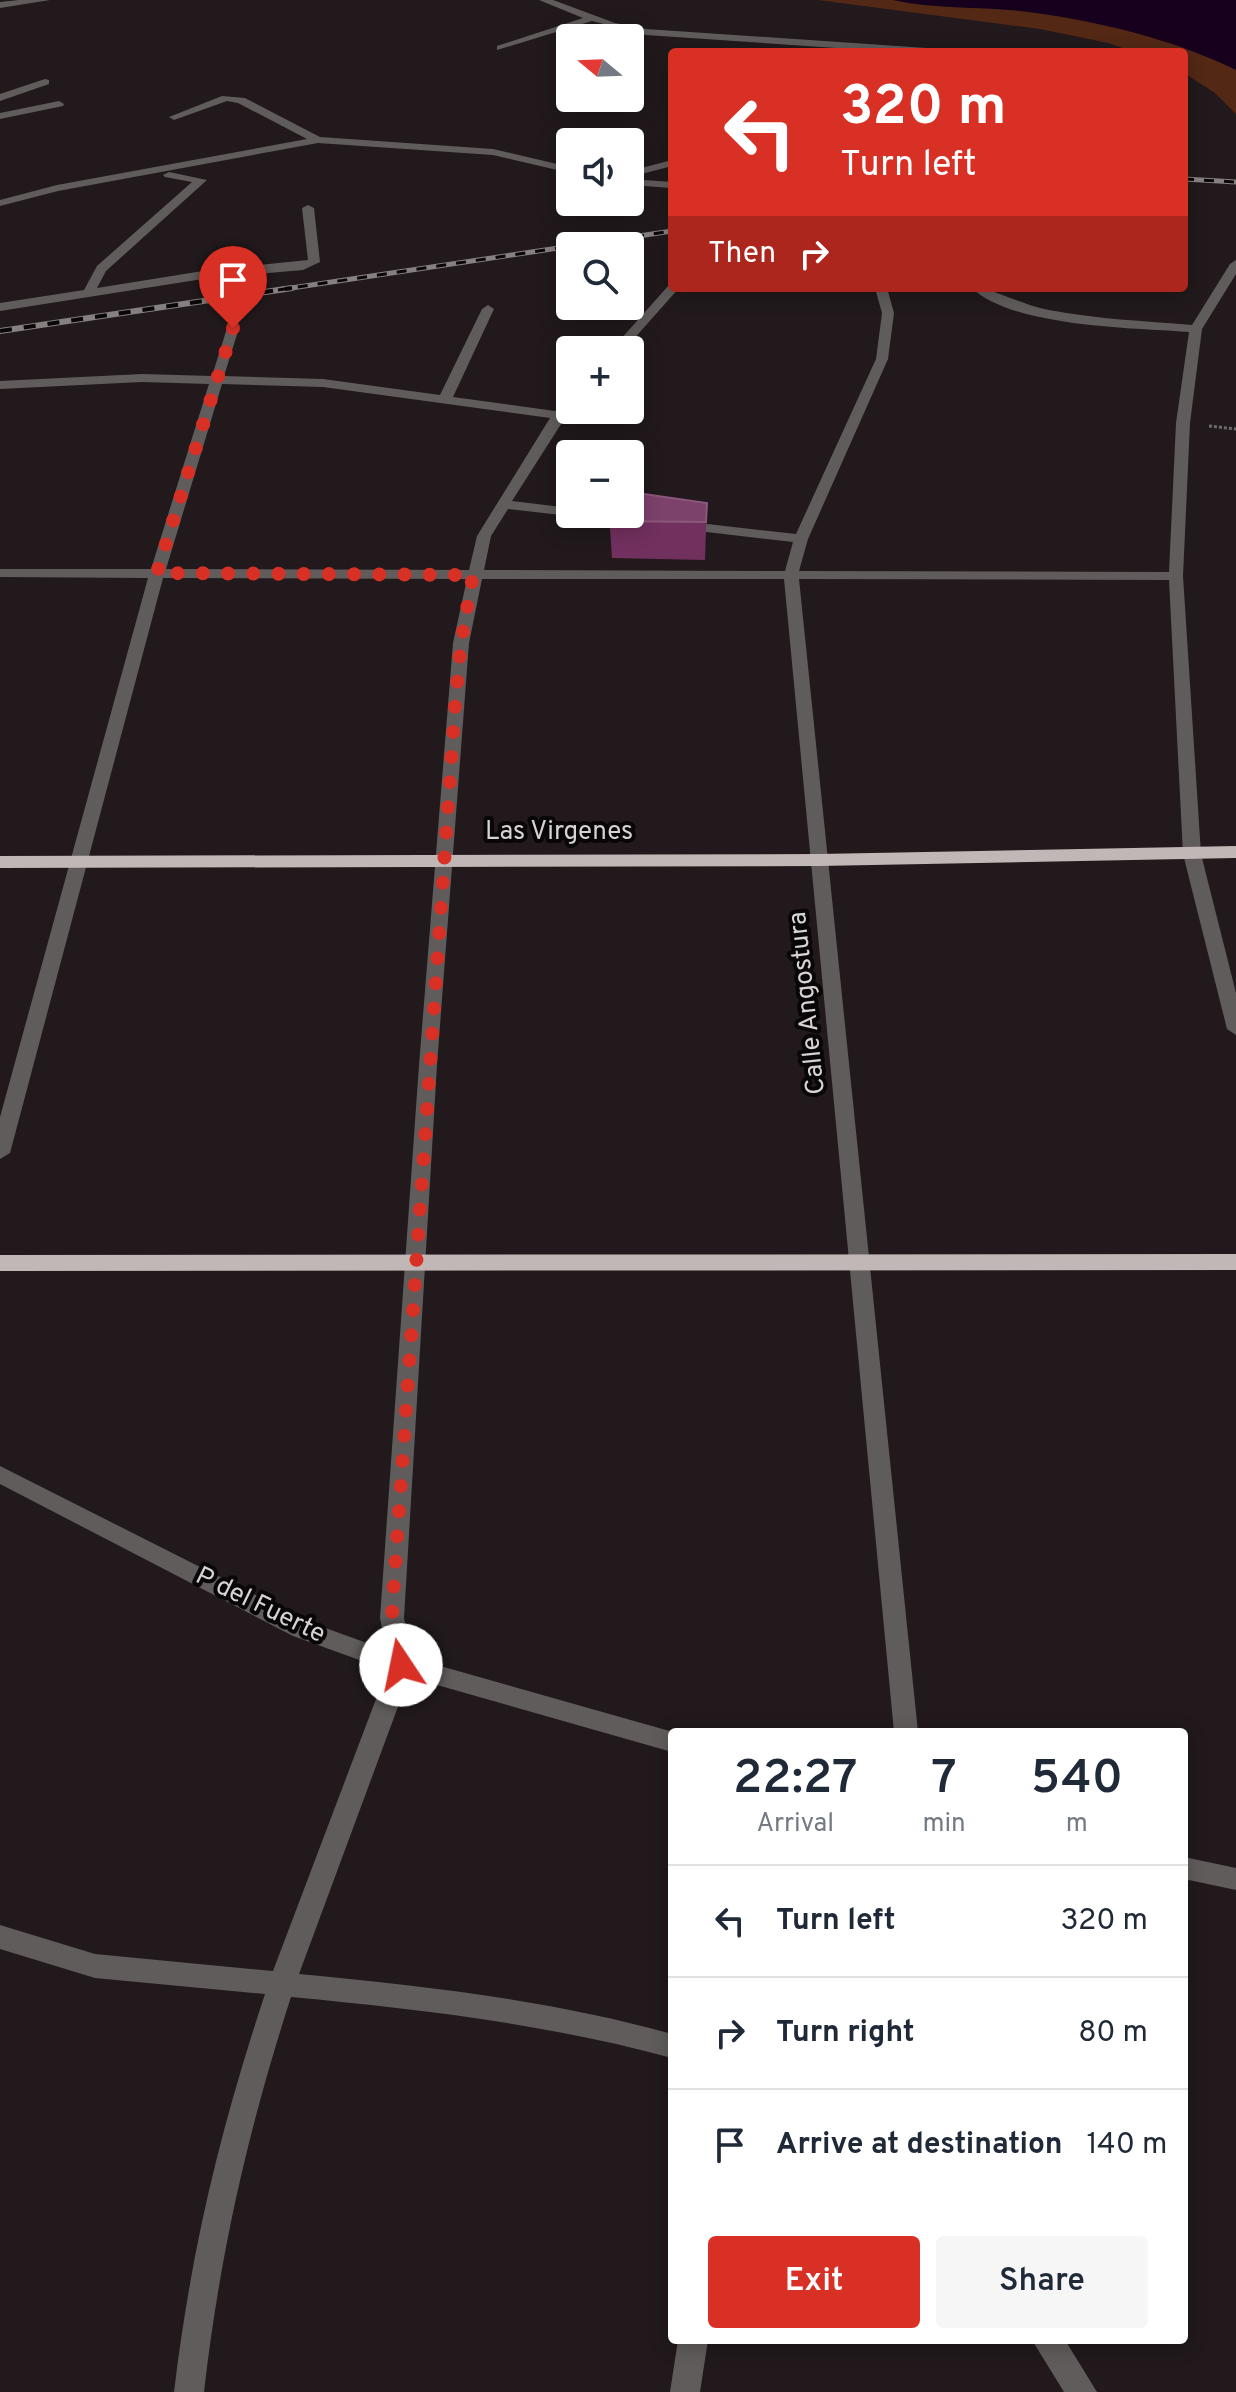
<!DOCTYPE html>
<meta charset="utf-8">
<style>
body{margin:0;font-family:Overpass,sans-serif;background:#f6f6f7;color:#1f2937;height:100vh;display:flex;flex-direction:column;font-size:30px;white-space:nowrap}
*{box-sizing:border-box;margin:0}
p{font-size:26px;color:#747a83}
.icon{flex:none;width:44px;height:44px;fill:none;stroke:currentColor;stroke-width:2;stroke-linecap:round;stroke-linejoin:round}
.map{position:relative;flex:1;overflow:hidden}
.sheet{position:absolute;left:668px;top:1728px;width:520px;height:616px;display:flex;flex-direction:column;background:#fff;border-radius:8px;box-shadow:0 4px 20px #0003}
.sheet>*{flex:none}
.guide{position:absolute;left:668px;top:48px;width:520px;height:244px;border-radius:8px;box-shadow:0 4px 20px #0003;background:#d93025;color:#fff;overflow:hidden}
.needle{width:52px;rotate:289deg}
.controls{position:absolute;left:556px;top:24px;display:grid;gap:16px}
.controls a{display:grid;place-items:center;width:88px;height:88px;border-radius:8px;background:#fff;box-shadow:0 4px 20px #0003;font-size:40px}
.pin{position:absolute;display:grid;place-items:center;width:68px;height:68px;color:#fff;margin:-82px -34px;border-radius:50% 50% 50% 0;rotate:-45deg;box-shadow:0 0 8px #0007}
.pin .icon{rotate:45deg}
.me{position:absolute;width:88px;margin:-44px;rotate:349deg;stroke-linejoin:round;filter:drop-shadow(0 0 6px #0008)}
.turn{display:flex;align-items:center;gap:28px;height:168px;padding:0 40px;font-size:36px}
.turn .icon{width:104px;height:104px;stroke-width:2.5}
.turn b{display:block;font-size:56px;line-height:68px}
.then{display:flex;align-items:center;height:76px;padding:0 40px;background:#0003;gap:16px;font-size:30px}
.eta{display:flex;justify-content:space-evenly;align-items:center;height:136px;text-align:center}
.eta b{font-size:48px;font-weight:600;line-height:56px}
.action{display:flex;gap:16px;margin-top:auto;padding:16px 40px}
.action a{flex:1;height:92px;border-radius:8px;background:#d93025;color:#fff;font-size:32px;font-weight:600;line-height:92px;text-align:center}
.action a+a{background:#f6f6f7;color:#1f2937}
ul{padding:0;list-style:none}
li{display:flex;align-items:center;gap:24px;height:112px;padding:0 40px;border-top:2px solid #e0e1e3}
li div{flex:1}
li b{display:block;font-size:30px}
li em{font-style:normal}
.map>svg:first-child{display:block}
.green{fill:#532815}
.water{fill:#17001d}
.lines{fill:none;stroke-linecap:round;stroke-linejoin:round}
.path{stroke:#716a6b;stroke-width:3;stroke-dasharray:3 2;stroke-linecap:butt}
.street{fill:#605c5c;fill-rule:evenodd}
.highway{fill:#c1b7b6;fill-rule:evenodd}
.rail-far1-casing{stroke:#878081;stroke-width:5}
.rail-casing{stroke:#878081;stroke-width:6}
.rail-far1{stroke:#080606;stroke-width:3;stroke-dasharray:10;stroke-linecap:butt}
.rail{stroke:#080606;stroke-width:4;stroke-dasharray:12;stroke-linecap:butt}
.wall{fill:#72305f}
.building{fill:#7d426b;stroke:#8b587c;stroke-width:2}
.route{stroke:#d93025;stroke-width:14;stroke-dasharray:0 25.2}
.labels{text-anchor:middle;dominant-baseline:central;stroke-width:8;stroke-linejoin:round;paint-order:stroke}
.street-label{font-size:26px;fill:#d8d2d3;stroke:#080606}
</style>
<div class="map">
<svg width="1236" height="2392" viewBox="0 0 1236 2392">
<rect width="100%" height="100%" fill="#21191b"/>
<path class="green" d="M818,0h418v114l-21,-21 -31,-20v-21h-49l-27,-9 -68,-14z"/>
<path class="water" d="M893,0h343v70c-63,-31 -138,-49 -208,-58 -45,-6 -91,-2 -135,-12z"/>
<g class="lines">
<path class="path" d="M1209,426l27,3"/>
<path class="street" d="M19,0h31l-50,8v-6z
M539,0h14l62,23 31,6 295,20 5,3h-50l-250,-17 -54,-14 -95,29v-4l86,-28z
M45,79l4,1v4l-49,17v-7z
M222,96l23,2 75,39 173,12 77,18v6l-77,-18 -175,-12 -260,48 -58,15v-6l57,-15 250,-46 -69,-36 -11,-2 -53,19 -5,-3z
M59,101l5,3 -1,2 -63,13v-6z
M672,160v6l-42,11v-6z
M169,172l38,8 -101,91 -9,17 112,-18 99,-10 -6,-52 6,-3 6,3 6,54 -17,8 -94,8 -209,33v-8l84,-13 13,-24 95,-84 -27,-5 -2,-2z
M630,179l42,3v6l-42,-3z
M1236,260v14l-34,55 -12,94 -7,153 18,278 35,139v42l-9,-6 -44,-175 -14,-274 -370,-1 119,1153h-24l-110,-1153h-302l-13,64 -32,422 -33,553 8,40 261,74 -1,20 -263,-75 -110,297c126,12 251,26 373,60v24c-125,-34 -253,-49 -381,-61 -43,133 -71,256 -87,395h-30c17,-142 46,-262 91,-398l-170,-16 -95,-29v-24l95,29 178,17 114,-301 -94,-34 -293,-152v-18l309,156 77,28 -6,-32 39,-553 34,-422 14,-64 -304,-1 -153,575 -10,6v-42l148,-539 -148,-1v-8h151l58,-185 -67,-2 -142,7v-8l142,-7 70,2 15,-48 6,-4 6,4 -15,48 99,3 117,16 42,-86 6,-4 6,4 -41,88 102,14 15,-13v12l-58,91 58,7v6h6l-6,2 -62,-7 -17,27 -7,34 301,1 8,-29 -112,-13 -7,-4 7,-4 115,13 80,-175 6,-46 -7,-25h12l7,25 -6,46 -80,180 -9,32 370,1 7,-149 13,-91c-55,-4 -177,-5 -217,-44 22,0 52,18 77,22 47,9 95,11 143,15l38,-61zM222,384l101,3 227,31 -73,118 -8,34 -303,-1z
M669,285l10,3 -55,62h-13z
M578,514h44l22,6 -7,4 -52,-6z
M1184,1857l52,11v22l-52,-11z
M678,2340h30l-8,52h-30z
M1032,2340h33l32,52h-33z"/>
<path class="highway" d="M1236,846v12l-417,8 -819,2v-12l819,-2z
M1236,1254v16l-1236,1v-16z"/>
<defs>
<path id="rail-far1" d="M1184,179l52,3
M278,290l394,-59"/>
<path id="rail" d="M0,331l292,-43"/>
</defs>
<use href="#rail-far1" class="rail-far1-casing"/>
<use href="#rail" class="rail-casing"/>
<use href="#rail-far1" class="rail-far1"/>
<use href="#rail" class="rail"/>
</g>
<path class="wall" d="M707,503l-2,57 -93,-2 -3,-44h21z"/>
<path class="building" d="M630,492l77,11 -1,19 -94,-1v-7h18z"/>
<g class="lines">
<path class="route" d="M233,328l-76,245 316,2 -12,68 -6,63 -62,891 -1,21 9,47"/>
</g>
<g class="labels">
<g class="street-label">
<text x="559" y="832">Las Virgenes</text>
<text transform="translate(808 1003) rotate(-96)">Calle Angostura</text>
<text transform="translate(260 1606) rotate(26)">P del Fuerte</text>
</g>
</g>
</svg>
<div class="controls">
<a><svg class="needle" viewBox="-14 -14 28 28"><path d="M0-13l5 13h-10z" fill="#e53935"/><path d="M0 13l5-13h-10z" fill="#747a83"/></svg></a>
<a><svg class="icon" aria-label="sound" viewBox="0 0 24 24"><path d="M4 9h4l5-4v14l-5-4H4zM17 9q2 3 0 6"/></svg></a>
<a><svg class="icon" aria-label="search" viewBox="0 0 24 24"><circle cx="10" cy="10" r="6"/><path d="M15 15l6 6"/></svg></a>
<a>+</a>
<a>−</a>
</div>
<div class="pin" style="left:233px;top:328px;background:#d93025"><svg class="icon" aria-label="arrive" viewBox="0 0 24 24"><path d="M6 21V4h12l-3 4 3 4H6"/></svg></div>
<svg class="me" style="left:401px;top:1665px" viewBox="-20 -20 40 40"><circle r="19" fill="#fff"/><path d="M0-13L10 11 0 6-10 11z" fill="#d93025"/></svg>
<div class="guide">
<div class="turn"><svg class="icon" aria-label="left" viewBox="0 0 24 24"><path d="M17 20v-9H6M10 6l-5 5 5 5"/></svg><div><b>320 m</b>Turn left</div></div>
<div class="then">Then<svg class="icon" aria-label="right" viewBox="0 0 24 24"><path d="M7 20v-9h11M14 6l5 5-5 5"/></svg></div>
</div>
<section class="sheet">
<div class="eta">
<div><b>22:27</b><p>Arrival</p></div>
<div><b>7</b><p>min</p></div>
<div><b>540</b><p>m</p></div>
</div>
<ul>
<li><svg class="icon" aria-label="left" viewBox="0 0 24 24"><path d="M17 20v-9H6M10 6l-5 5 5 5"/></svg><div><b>Turn left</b></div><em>320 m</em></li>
<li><svg class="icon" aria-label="right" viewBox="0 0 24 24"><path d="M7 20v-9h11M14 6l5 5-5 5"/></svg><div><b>Turn right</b></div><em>80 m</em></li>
<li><svg class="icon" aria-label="arrive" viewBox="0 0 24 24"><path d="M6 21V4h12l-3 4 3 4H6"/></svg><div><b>Arrive at destination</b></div><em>140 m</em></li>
</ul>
<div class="action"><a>Exit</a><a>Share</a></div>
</section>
</div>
